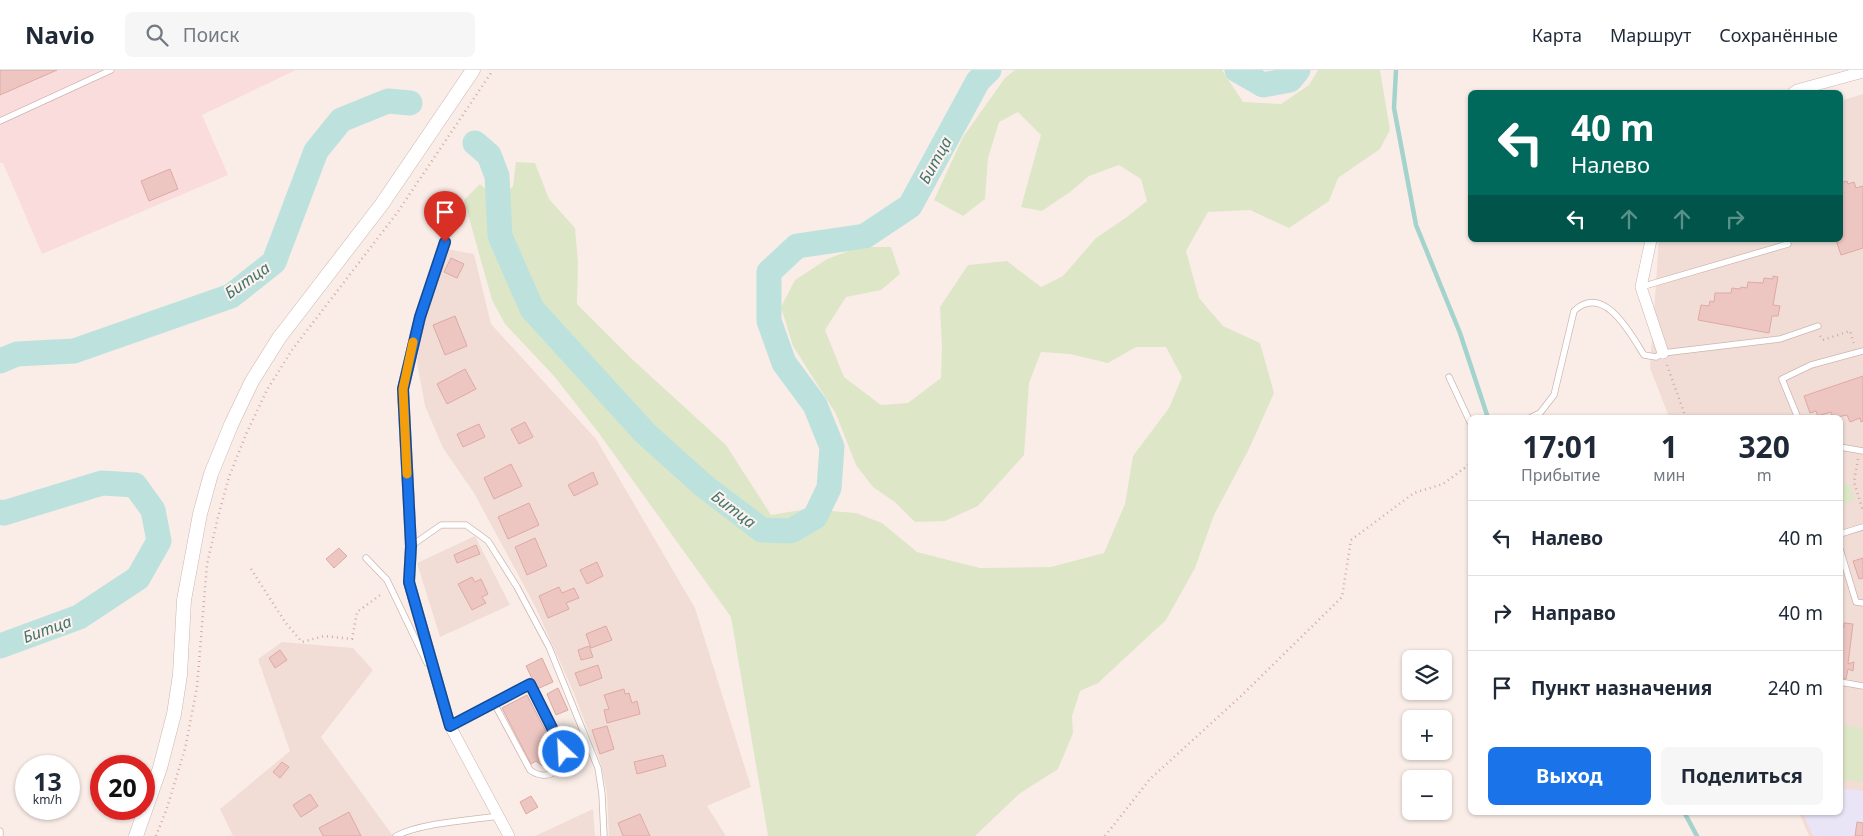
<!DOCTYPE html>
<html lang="ru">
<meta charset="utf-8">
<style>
body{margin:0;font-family:"Noto Sans",sans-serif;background:#f6f6f7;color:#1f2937;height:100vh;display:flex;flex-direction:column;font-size:19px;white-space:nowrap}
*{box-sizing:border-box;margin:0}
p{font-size:16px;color:#747a83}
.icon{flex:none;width:28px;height:28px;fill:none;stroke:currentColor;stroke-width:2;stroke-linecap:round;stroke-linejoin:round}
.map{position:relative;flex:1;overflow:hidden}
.drawer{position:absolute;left:1468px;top:345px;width:375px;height:400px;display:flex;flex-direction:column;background:#fff;border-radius:8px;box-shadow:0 1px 4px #0004}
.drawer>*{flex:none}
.banner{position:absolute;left:1468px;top:20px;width:375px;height:152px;border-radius:8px;box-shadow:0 1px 4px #0004;background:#00695c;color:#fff;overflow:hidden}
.buttons{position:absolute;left:1402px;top:580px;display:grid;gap:10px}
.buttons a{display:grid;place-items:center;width:50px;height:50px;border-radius:8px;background:#fff;box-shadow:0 1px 4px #0004;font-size:25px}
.speed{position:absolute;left:15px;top:685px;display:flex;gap:10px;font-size:25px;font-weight:700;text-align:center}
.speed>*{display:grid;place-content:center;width:65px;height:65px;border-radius:50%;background:#fff;box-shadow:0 1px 4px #0004;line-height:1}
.speed small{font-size:12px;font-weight:400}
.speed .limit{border:8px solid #d22;background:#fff;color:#111}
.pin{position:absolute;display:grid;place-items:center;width:42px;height:42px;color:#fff;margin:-51px -21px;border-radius:50% 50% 50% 0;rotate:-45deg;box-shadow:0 0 5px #0007}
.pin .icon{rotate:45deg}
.me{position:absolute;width:55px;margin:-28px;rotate:335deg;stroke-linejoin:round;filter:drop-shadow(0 0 4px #0008)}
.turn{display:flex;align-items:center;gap:18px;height:105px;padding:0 20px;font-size:22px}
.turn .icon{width:65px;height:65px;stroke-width:2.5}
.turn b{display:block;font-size:35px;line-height:42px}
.lanes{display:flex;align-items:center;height:48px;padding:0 20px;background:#0003;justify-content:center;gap:25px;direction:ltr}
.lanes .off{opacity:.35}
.eta{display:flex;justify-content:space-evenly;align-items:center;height:85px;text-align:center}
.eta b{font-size:30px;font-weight:700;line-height:35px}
.action{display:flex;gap:10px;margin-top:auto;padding:10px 20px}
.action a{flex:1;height:58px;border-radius:8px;background:#1a73e8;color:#fff;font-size:20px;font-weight:700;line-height:58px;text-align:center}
.action a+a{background:#f6f6f7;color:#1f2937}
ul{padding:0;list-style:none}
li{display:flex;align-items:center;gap:15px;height:75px;padding:0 20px;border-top:1px solid #e0e1e3}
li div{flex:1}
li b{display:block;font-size:19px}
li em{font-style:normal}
header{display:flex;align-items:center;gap:30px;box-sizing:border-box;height:70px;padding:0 25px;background:#fff;border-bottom:1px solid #e0e1e3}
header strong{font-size:24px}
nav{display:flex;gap:28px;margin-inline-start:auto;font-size:18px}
.search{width:350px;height:45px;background:#f6f6f7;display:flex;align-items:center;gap:12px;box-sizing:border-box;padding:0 18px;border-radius:8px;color:#747a83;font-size:19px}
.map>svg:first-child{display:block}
.residential{fill:#f1ddd6}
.commercial{fill:#fadcdc}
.education{fill:#eae4f7}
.green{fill:#dde7c7}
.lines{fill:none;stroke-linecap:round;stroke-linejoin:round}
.stream{stroke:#a4d3cd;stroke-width:4.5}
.river{stroke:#bde2dd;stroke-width:25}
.building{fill:#edc6c1;stroke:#dea9a3}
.service-casing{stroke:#cdb5b1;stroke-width:7}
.minor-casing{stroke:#cdb5b1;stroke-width:12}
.tertiary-casing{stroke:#cdb5b1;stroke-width:15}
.path{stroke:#d2a9a4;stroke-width:2.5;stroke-dasharray:1 4;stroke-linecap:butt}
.service{stroke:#fff;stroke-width:5.5}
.minor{stroke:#fff;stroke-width:11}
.tertiary{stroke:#fff;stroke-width:14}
.route-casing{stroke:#114b97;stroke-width:12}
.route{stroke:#1a73e8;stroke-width:9}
.slow{stroke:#f59e0b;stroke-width:9}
.labels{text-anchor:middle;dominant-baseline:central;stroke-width:4;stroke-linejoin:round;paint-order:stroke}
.water-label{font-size:16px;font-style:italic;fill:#427670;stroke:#fdf2ed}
</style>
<header>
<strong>Navio</strong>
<div class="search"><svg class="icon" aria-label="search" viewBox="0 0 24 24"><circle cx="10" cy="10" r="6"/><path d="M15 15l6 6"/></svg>Поиск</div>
<nav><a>Карта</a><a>Маршрут</a><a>Сохранённые</a></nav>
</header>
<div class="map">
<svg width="1863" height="766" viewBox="0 0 1863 766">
<rect width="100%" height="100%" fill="#faede7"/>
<path class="residential" d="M1863,24v742h-54l-10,-23 41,-1v-394l-171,-1 -19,-49 9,-128h181v-139z
M447,179l27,5 17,70 105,115 99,169 56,179 -44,19 19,30h-117l-2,-42 -6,-30 -28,-73 -37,-83 -62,-115 -31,-45 -18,-42 -8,-44 4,-29z
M475,466l35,69 -70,32 -23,-74z
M282,572l71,6 20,22 -52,67 72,99h-160l-13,-27 70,-58 -32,-92z
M593,739l2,27h-60z"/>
<path class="commercial" d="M0,0h296l-94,45 26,60 -186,79 -39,-91h-3z"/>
<path class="education" d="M1840,718l23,3v45h-50l-10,-23 37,-1z"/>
<path class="green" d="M1015,0h207l21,32 38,2 28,-19 9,-15h62l10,60 -10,19 -42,29 -9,23 -40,27 -39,-18 -42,2 -22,39 13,47 24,28 37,17 14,50 -25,56 -35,66 -19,53 -29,52 -68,63 -18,8 -8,25 1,17 -15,36 -39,25 -44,42h-207l-37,-219 -133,-185 -44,-56 -49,-52 -13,-24 -28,-100 16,-16 19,16 14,-14 3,-24 19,1 14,36 26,29 3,34 -1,42 56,56 93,85 45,70 36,-6 49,4 26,10 35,29 63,16 71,-1 53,-14 21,-49 8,-48 36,-48 13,-31 -16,-30h-30l-28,16 -38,-9 -29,-2 -12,31 -5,72 -46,51 -33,15 -30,1 -19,-19 -23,-16 -17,-22 -20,-51 -43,-68 -12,-39 14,-27 32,-21 32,-12h32l9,27 -19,16 -35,7 -21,33 19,47 37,28 27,-2 33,-25 1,-31 -2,-40 28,-42 39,-4 34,26 22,-11 33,-38 31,-21 20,-16 -6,-22 -22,-14 -30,11 -19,16 -28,19 -21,-4 20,-72 -23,-23 -19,10 -11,36 -3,41 -22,17 -29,-16 29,-63 42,-59z
M1840,414h10l5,16 -15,5z
M1840,655l23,3v54l-23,-2z"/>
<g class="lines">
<path class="stream" d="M1396,0l-2,38 22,117 44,108 28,85
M1684,742l13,24"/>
<path class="river" d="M1237,0l26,15 27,-5 8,-10
M475,73l14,12 8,21 3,60 32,73 114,125 58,52 58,44 29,1 24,-14 14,-29 3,-41 -17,-42 -31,-42 -15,-42v-49l28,-26 68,-10 45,-30 68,-125 11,-11
M0,291l17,-7 57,-3 157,-55 43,-34 42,-111 25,-31 47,-19 22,2
M0,442l4,1 98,-30 33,2 18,25 6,31 -21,37 -59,39 -79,29"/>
</g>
<path class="building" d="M0,0h57l-57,25z
M170,99l8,20 -29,12 -8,-20z
M1847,111l1,3 6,-2 2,6 7,-2v62l-22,7 -5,-15h4v-57z
M451,188l13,6 -7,14 -13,-6z
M1773,206l5,1 -5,28 7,1 -2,10h-6l-3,17 -71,-13 3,-15 8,1 1,-5 4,1 1,-9h16l1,-5 8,1 1,-2 6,1 1,-6 15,1 1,-5 9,1z
M455,246l12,30 -22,9 -12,-30z
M465,299l11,20 -29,15 -10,-20z
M1863,306v45l-2,1 -1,-4 -10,4 -3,-7 -14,3 -2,-6 -13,4 -2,-5 -6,2 -6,-17z
M525,352l8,15 -14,7 -8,-15z
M479,354l6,13 -22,10 -6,-13z
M511,394l11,22 -28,13 -10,-21z
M593,402l5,12 -24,12 -6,-11z
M529,433l10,22 -31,14 -10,-22z
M535,468l12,28 -20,9 -12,-28z
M476,475l4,9 -23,9 -3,-8z
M339,478l8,8 -13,12 -8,-9z
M1863,488v20l-4,1 -6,-18z
M597,492l6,14 -16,8 -7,-14z
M472,507l3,5 6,-3 7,15 -6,3 4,6 -14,7 -14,-26z
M559,517l3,6 12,-5 5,10 -13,5 3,6 -21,9 -9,-22z
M1844,553l9,1 -5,40 6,-2 -1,9 -5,-2 -2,10 -6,-1v-52l4,1z
M606,556l6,14 -21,8 -5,-14z
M589,576l4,11 -12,3 -3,-10z
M280,580l7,10 -12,8 -6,-10z
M542,588l11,24 -16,7 -11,-23z
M598,595l4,13 -22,8 -5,-13z
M558,618l10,22 -12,5 -9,-21z
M624,619l1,5 4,-1 3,10 5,-2 3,13 -33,9 -3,-13 5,-1 -5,-14z
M527,625l29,56 -4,2v8l-6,5h-4l-6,-5 -5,3 -29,-56z
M607,656l7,23 -14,5 -8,-24z
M663,685l3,11 -29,8 -3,-12z
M282,692l7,5 -9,11 -7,-6z
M310,724l8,12 -17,11 -8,-12z
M531,726l7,11 -12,7 -6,-12z
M349,742l12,24h-38l-4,-8z
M640,744l10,22h-27l-5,-13z
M1857,752l6,1v13h-8z"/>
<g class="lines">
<defs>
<path id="service" d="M0,51l111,-51
M1641,217l147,-43
M1449,307l21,45
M1530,348l10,-5 14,-18 20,-84c30,-28 56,22 70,44l12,2 7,-4 117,-14 38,-13
M1798,348l-16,-39 29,-14 52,-14
M1840,377l23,4
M1840,464l23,-7
M411,476l30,-21h25l22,16 29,46 32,60 49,121 4,26 2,42
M1840,479l16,53 7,1
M366,488l21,22 40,83
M1840,612l23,4
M450,656c26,-14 53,-28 80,-42l34,68c1,20 -18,30 -34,18l-36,-67
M0,761v5
M396,766c25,-13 74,-16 103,-20"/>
<path id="minor" d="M1794,22l3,-2 66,-18
M1651,170l-10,47 22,66
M445,172l-25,75 -17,72 8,157 -2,36 41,144 59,110"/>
<path id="tertiary" d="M136,766l24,-68 14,-54 6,-39 4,-75 16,-86 11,-40 20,-49 21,-44 27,-43 103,-134 91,-134"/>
</defs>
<use href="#service" class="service-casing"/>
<use href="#minor" class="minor-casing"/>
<use href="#tertiary" class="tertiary-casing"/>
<path class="path" d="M1820,266l3,4 27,-9 4,13
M1667,295l19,53
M1858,389l-4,23 9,29
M251,499l34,53 17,20 22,-6 28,3 5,-27 26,-19
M156,766l11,-28 18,-59 12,-62 10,-123 11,-47 11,-40 18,-45 20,-42 25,-40 105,-137 96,-143
M1105,766l45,-57 90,-82 102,-100 9,-57 63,-47 29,-9 27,-20"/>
<use href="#service" class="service"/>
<use href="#minor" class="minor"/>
<use href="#tertiary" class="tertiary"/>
</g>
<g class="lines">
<defs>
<path id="route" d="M445,172l-25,75 -17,72 8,157 -2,36 41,144 80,-42 34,68"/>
</defs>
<use href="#route" class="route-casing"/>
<use href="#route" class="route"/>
<path class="slow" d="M407,404l-4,-85 10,-47"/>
</g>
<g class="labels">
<g class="water-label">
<text transform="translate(935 90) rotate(-61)">Битца</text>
<text transform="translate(247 210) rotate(-35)">Битца</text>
<text transform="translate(734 439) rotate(37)">Битца</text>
<text transform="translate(47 559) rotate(-20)">Битца</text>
</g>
</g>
</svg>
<div class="buttons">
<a><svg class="icon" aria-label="layers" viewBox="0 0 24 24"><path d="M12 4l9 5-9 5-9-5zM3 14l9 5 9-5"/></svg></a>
<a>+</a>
<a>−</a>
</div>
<div class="speed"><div>13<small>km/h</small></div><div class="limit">20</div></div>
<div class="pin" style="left:445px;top:172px;background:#d93025"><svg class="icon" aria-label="arrive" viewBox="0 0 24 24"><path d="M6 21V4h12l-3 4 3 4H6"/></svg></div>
<svg class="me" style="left:564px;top:682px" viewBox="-20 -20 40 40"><circle r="17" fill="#1a73e8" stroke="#fff" stroke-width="3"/><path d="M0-11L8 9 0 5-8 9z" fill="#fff"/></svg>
<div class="banner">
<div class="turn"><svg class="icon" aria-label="left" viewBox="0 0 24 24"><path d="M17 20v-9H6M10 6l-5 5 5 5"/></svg><div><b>40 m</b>Налево</div></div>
<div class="lanes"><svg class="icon" aria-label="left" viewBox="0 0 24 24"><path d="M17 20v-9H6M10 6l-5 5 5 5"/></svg><svg class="icon off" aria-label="ahead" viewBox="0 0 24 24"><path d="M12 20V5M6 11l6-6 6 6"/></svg><svg class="icon off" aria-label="ahead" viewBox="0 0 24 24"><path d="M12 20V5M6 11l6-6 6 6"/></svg><svg class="icon off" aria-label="right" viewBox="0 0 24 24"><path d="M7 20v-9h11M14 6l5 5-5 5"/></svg></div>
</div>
<section class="drawer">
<div class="eta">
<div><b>17:01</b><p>Прибытие</p></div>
<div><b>1</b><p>мин</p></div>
<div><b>320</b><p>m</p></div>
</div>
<ul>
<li><svg class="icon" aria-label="left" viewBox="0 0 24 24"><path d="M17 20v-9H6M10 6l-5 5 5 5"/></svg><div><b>Налево</b></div><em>40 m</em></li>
<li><svg class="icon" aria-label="right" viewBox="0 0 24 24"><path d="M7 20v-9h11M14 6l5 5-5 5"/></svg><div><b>Направо</b></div><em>40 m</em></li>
<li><svg class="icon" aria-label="arrive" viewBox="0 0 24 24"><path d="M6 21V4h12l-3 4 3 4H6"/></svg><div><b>Пункт назначения</b></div><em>240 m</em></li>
</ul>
<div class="action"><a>Выход</a><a>Поделиться</a></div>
</section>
</div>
